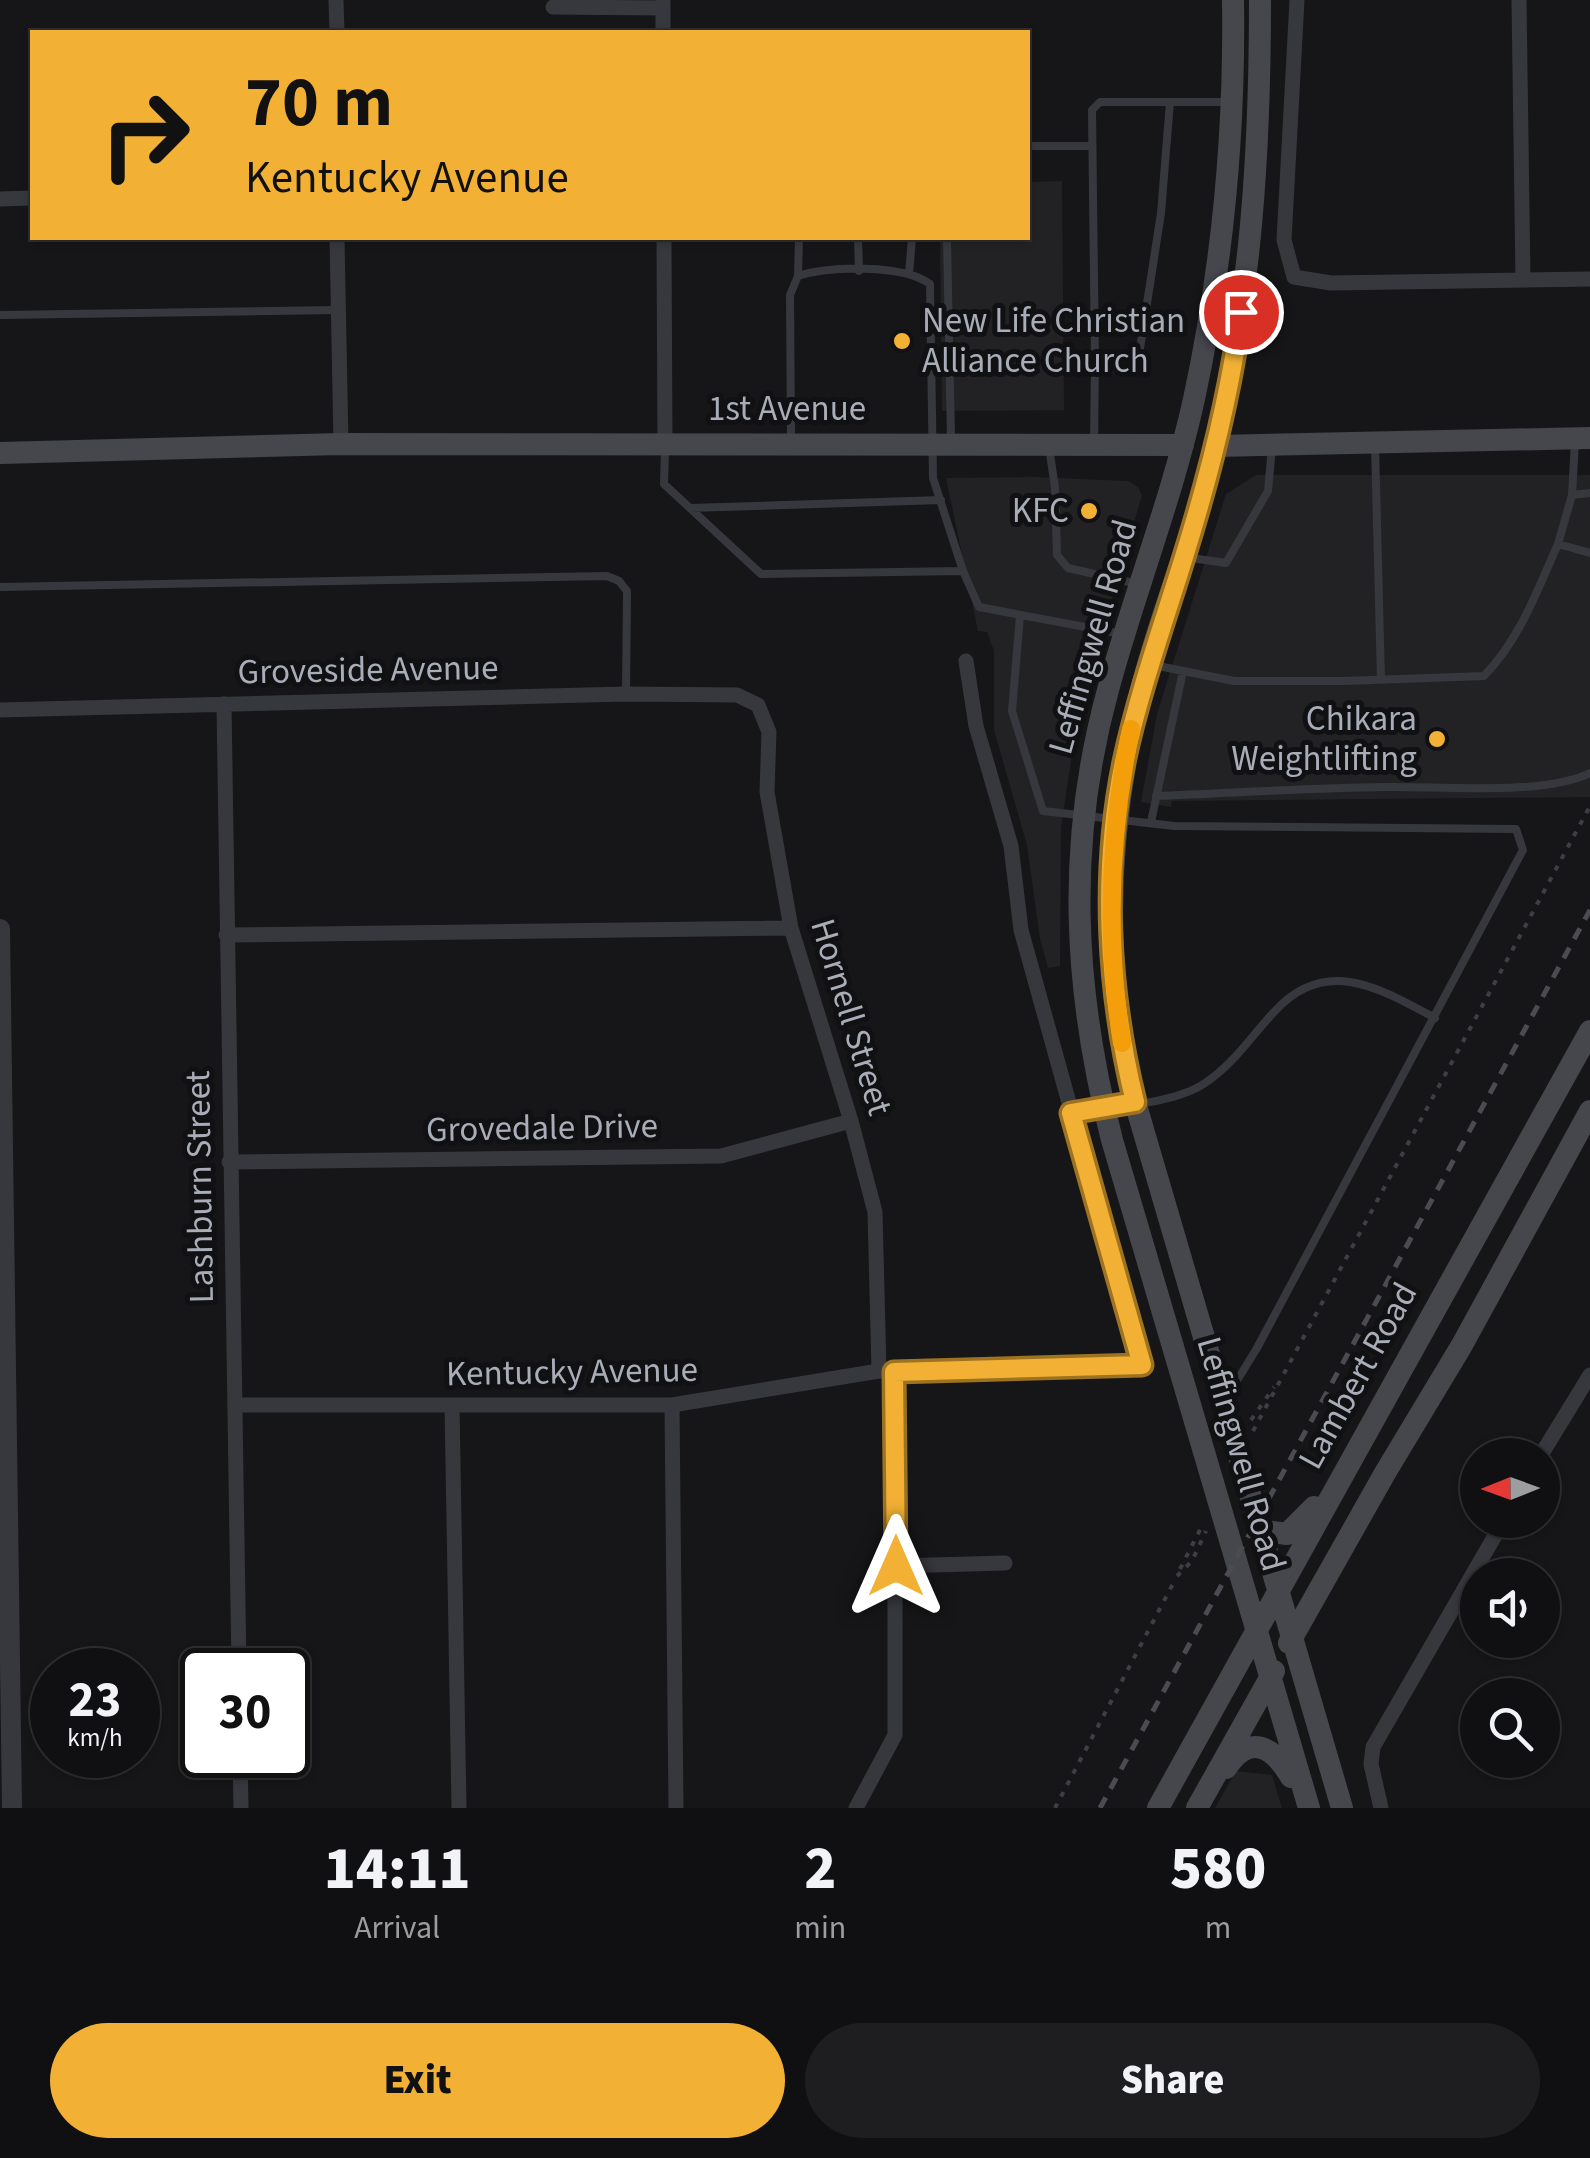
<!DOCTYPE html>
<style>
body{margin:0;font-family:"Source Sans 3",sans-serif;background:#1e1e20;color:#f1f3f6;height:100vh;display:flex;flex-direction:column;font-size:38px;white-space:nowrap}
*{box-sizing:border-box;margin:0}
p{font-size:32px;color:#9c9d9f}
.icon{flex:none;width:55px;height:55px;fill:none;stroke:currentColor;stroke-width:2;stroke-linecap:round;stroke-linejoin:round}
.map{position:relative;height:1808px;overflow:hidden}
.details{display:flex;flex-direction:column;background:#101012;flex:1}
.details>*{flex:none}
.banner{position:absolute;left:30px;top:30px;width:1000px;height:210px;border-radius:0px;box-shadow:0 2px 8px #0004,0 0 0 2px #303032;background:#f2b134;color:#111;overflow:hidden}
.needle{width:65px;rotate:269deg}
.fabs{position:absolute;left:1460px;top:1438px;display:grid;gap:20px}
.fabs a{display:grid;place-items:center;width:100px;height:100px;border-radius:50%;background:#101012;box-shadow:0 2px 8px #0004,0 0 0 2px #303032;font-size:50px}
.speed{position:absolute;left:30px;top:1648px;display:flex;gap:20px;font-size:50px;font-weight:700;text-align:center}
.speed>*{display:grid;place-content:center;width:130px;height:130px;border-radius:50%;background:#101012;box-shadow:0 2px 8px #0004,0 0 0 2px #303032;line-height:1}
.speed small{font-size:25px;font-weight:400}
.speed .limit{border:5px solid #111;border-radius:15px;background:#fff;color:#111}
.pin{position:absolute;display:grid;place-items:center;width:85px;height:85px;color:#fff;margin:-42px;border:5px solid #fff;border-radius:50%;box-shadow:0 2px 10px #0007}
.me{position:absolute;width:110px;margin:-55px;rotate:0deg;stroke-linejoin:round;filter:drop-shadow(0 0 8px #0008)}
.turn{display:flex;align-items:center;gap:35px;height:210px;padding:0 50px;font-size:45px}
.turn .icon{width:130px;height:130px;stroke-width:2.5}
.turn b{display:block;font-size:70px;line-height:85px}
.eta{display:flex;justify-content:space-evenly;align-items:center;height:170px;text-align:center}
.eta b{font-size:60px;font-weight:800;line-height:70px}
.button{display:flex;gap:20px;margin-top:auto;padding:20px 50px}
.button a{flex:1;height:115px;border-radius:60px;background:#f2b134;color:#111;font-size:40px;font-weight:800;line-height:115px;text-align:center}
.button a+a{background:#1e1e20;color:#f1f3f6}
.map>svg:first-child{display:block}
.built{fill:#222225}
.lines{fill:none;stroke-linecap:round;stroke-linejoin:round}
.path{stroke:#3d3f44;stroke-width:4;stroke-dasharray:5 8;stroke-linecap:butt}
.service{stroke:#37383d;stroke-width:8}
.minor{stroke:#37383d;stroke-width:15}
.tertiary{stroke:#37383d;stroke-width:20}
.secondary{stroke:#45474d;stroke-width:22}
.rail{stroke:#4a4c52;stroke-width:5;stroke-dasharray:12 10;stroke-linecap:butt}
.route-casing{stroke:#9d7322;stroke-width:25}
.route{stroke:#f2b134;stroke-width:18}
.slow{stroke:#f59e0b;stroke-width:18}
.poi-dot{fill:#f2b134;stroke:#111113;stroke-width:4}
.labels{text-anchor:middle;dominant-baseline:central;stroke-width:10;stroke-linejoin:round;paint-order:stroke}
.poi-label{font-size:35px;fill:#a8adb8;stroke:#111113;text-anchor:end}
.street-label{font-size:35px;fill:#a8adb8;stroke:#111113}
</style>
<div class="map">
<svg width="1590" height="1808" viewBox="0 0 1590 1808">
<rect width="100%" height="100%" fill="#161618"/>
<path class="built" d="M1062,181l2,229 -122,1 -2,-173h88v-56z
M1256,475h334v322l-418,4 -1,6 -30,-5 16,-88 69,-220z
M1034,477l94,4 10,6 4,8 -43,147 -26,106 -12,79 -1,139 -12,2 -8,-29 -13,-94 -33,-115v-79l-7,-19 -9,-1 -32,-153z
M1236,1771l36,4 10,33h-67z"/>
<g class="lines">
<path class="path" d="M1251,1420l23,-33
M1253,1431l337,-625
M1180,1569l23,-45
M1177,1576l15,-15 14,-30
M1055,1808l121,-230"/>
<path class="service" d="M1170,102l-9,111 -24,155 -20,2 -22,-8 -3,-252 8,-8h128
M1028,146h62
M858,238l1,33
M947,238l4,201
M909,274l3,-36
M798,276l1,-38
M0,315l337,-5
M1094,443l1,-81
M1375,445l6,235
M1049,448l6,39 2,68 11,13 70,16
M665,450l-1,34 97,90 202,-3 -30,-93 -3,-194c-27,-20 -100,-18 -132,-8l-8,19 1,144
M1572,495l18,-2
M690,508l251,-8
M1558,544l14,-49 3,-54
M1184,557l42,6 42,-72 4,-44
M963,571l16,36 143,27
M0,587l607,-11 12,5 8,10 -1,103
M1020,615l-8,96 31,100 131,15 342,3 7,21 -266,498 -19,31 -13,11
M1153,665l81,16h110l140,-5c36,-37 53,-85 74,-132l32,9
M1156,796c77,-3 153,-8 229,-9 56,-1 157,9 205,-14
M1151,822l32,-151
M1071,1113c39,-7 102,-8 134,-30 29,-19 47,-48 70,-72 51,-56 106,-22 160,7"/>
<path class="minor" d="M336,0l1,32
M1297,0l-13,240 10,37 37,6 259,-4
M1519,0l4,280
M663,2v30
M553,7l110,1
M0,199l32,-1
M337,238l4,206
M664,238l1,206
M224,704l15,966
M0,710l626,-16 111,1 21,10 11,27 -2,60 24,136 60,193 24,91 4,159
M226,935l565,-7
M229,1162l492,-6 130,-35
M235,1405h437l207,-34 263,-6 -121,-435 -10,-84 -35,-120 -10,-65
M452,1405l7,403
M672,1405l4,403
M1541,1455l49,-80
M896,1566l109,-3
M240,1755l1,53
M856,1808l39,-73v-363
M1381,1808l-10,-44 2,-17 131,-227"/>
<path class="tertiary" d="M0,929l12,879"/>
<path class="secondary" d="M1233,0c2,133 -11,269 -39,399 -22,100 -60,194 -86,291 -42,153 -35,298 4,450l197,668
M1260,0c0,154 -9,293 -44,444 -17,76 -48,149 -69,224 -40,144 -48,289 -12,434l207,706
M1216,446l374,-8
M0,453l341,-9 842,1
M1259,1530l28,4 27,-27
M1289,1643l96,-170 77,-128 128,-234
M1226,1768c24,-35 47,-22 65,9
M1158,1808l432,-777
M1197,1808l77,-137"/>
<path class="rail" d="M1100,1808l490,-898"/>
</g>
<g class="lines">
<defs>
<path id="route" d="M896,1566l-2,-194 248,-7 -71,-252 64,-11c-27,-110 -34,-228 -11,-340 15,-70 39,-137 60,-205 25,-80 46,-162 57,-245"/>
</defs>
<use href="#route" class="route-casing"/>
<use href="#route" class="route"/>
<path class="slow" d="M1122,1043c-17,-106 -13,-209 9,-314"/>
</g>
<g class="poi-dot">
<circle cx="902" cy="341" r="10"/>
<circle cx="1089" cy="511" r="10"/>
<circle cx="1437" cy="739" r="10"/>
</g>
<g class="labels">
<g class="poi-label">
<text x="922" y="321" text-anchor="start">New Life Christian<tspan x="922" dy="40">Alliance Church</tspan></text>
<text x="1069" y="511">KFC</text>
<text x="1417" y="719">Chikara<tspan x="1417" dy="40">Weightlifting</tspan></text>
</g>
<g class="street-label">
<text x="787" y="409">1st Avenue</text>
<text transform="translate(1093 637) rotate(-74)">Leffingwell Road</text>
<text transform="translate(368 670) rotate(-1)">Groveside Avenue</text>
<text transform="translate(851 1017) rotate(73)">Hornell Street</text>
<text transform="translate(542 1128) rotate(-1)">Grovedale Drive</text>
<text transform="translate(200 1187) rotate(-91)">Lashburn Street</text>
<text transform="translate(572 1372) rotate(-1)">Kentucky Avenue</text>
<text transform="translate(1358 1376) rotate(-61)">Lambert Road</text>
<text transform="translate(1241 1454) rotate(74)">Leffingwell Road</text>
</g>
</g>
</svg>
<div class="fabs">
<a><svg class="needle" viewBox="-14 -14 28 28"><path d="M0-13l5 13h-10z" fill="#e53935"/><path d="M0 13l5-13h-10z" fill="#9c9d9f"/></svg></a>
<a><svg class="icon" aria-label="sound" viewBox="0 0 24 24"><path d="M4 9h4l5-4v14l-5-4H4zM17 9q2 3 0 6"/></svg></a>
<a><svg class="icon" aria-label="search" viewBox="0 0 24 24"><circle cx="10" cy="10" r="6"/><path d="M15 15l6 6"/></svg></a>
</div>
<div class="speed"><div>23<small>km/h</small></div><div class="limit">30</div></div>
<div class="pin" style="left:1241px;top:312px;background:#d93025"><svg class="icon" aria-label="arrive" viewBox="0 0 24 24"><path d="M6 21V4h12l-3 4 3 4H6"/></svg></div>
<svg class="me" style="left:896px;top:1566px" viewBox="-20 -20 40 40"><path d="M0-17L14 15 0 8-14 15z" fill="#f2b134" stroke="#fff" stroke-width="4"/></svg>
<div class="banner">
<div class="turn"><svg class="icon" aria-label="right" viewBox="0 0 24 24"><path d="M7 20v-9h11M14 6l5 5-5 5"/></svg><div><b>70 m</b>Kentucky Avenue</div></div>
</div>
</div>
<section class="details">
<div class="eta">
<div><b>14:11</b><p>Arrival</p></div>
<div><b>2</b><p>min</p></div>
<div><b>580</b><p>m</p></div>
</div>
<div class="button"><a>Exit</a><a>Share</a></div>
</section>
